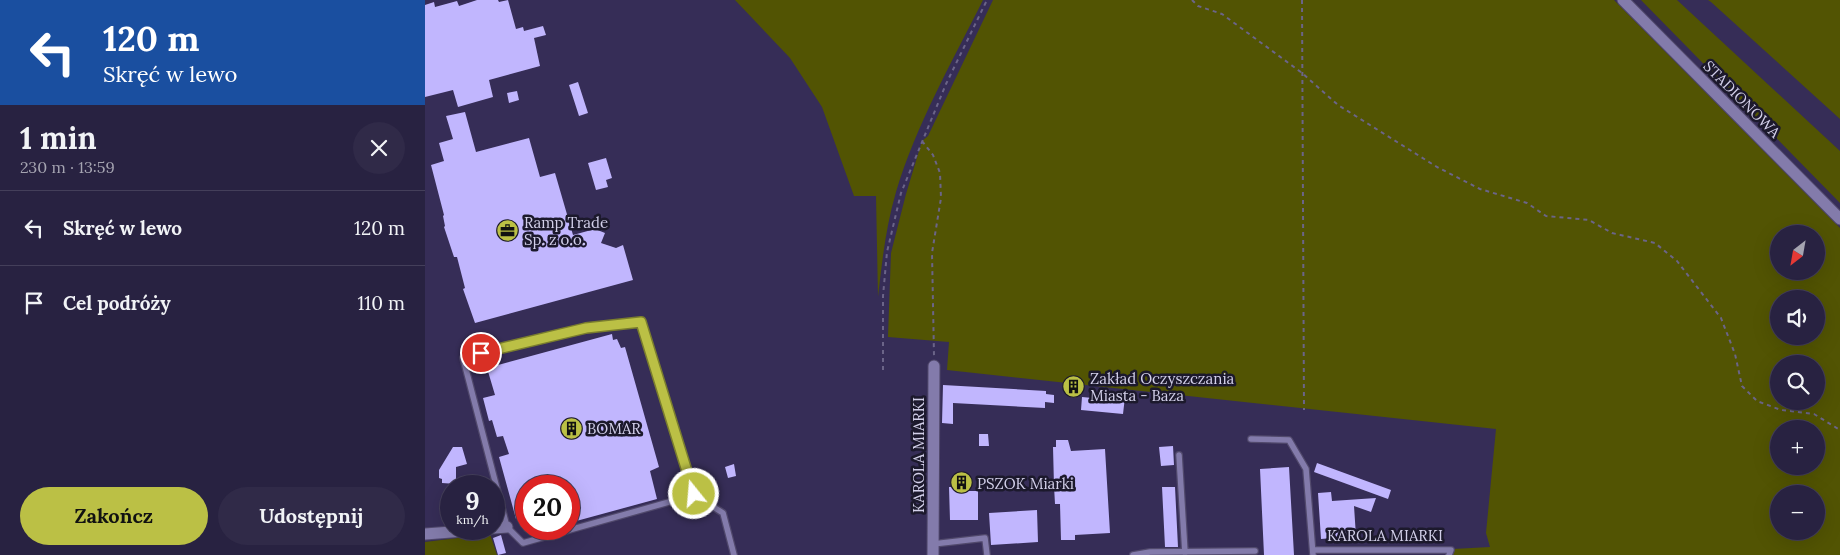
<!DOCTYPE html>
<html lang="pl">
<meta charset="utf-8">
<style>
body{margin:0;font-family:Lora,serif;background:#302a48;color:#f1f3f6;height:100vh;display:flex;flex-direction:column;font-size:19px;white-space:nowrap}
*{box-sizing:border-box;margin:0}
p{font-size:16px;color:#a5a4b1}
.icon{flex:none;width:28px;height:28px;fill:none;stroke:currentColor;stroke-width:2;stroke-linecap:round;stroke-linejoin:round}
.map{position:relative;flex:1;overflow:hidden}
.drawer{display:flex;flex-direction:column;background:#282241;width:425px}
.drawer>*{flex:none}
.guide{background:#1a4fa0;color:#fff;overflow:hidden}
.needle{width:32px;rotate:211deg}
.fabs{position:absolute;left:1345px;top:225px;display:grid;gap:10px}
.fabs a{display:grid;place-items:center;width:55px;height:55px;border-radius:50%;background:#282241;box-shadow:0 5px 20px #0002,0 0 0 1px #443f5a;font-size:25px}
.speed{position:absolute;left:15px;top:475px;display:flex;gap:10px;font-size:25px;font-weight:700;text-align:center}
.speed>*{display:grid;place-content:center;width:65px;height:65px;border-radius:50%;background:#282241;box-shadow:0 5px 20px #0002,0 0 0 1px #443f5a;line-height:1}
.speed small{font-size:12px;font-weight:400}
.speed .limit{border:8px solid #d22;background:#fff;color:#111}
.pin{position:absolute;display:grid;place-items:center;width:42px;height:42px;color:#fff;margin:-21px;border:2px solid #fff;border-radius:50%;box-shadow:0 1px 5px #0007}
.me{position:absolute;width:55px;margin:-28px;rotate:343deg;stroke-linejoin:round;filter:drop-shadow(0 0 4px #0008)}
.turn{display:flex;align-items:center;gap:18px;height:105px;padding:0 20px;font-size:22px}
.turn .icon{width:65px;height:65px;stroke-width:2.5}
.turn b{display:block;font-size:35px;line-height:42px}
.round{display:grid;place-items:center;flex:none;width:52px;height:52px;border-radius:26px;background:#302a48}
.summary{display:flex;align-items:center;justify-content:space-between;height:85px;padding:0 20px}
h1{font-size:30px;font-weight:800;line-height:38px}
.action{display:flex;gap:10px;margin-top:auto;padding:10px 20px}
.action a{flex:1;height:58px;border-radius:30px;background:#bbc045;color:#111;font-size:20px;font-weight:800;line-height:58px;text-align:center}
.action a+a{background:#302a48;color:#f1f3f6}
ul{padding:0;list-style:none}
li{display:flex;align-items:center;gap:15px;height:75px;padding:0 20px;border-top:1px solid #443f5a}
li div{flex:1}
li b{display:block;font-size:19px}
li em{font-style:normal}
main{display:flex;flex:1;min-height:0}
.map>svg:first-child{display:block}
.green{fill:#525403;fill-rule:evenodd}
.building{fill:#c1b6fe}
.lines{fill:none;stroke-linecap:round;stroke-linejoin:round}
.service-casing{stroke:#51496c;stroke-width:8}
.minor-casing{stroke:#51496c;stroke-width:13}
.path{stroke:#6b6488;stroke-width:2;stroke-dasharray:4 4;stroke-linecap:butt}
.service{stroke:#837bab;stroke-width:5.5}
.minor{stroke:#837bab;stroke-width:11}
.route-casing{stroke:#7a7d2d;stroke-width:12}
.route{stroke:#bbc045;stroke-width:9}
.labels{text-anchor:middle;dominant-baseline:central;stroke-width:5;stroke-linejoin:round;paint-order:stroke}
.street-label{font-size:15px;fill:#d3d0ea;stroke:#1c192c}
.poi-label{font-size:15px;fill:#d3d0ea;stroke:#1c192c;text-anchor:start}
</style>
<main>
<section class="drawer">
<div class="guide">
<div class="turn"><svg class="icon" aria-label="left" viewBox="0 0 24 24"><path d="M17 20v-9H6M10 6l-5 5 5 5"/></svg><div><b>120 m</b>Skręć w lewo</div></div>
</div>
<div class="summary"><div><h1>1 min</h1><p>230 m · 13:59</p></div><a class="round"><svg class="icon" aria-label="close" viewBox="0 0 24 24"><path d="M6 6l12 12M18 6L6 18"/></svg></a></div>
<ul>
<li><svg class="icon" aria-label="left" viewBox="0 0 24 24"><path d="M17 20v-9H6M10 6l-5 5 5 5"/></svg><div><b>Skręć w lewo</b></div><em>120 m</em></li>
<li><svg class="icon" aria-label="arrive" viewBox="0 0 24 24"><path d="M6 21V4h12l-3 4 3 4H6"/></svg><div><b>Cel podróży</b></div><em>110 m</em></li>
</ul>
<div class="action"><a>Zakończ</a><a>Udostępnij</a></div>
</section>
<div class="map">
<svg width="1415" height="555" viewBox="0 0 1415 555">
<rect width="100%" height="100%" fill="#362d57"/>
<path class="green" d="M310,0h248c-31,62 -67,125 -87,192 -10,34 -14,69 -18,105l-2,-101h-22l-32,-89 -32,-49z
M568,0h621l226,228v327h-389l2,-6 37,-2 -4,-14 10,-104 -549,-59 2,-28 -61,-5 3,-84 15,-59 16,-53 6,-5zM1354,234h37v37h-37zM1354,299h37v37h-37zM1354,364h37v37h-37zM1354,429h37v37h-37zM1354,494h37v37h-37z
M1216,0h36l163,151v52z
M1283,0h132v119l-129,-117z
M65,534l7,21h-72v-13z"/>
<path class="building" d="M52,0h21l1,2 9,-2 8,29 7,-2 1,4 19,-5 3,9 -12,3 6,28 -51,14 4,17 -35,10 -5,-17 -28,7v-92l9,-3 1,5 22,-6 2,5z
M153,82l10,31 -9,3 -10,-31z
M92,91l2,9 -10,3 -2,-10z
M40,112l11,40 53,-14 11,39 15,-4 18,62 22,-6 10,4 -4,10 15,5 7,-3 10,35 -158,43 -12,-34 2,-1 -8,-31h-3l-10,-30 1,-1 -2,-10 1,-1 -13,-50 13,-4 -5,-18 14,-4 -7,-23z
M181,158l6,20 -6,2 2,7 -12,3 -8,-27z
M187,334l1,6 4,-1 4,9 4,-1 34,120 -9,4 7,28 -88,24v-37h-43v30l-10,3 -17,-62 10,-3 -6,-18 -6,1 -5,-17 -3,1 -6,-23 12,-3 -8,-27z
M518,385l103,6v3l8,1v8l-9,-1v6l-92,-5v21l-11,-1z
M690,396l10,1 -2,17 -42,-4 1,-13 32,3z
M554,434h9l1,12h-10z
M631,440h12l3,11 34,-2 5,84 -35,2v5h-14l-1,-36h-5l-1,-18 -1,-39h3z
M748,446l1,19 -13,1 -2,-19z
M28,447h9l5,17 -11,3v17l-14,-1v-4l-3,-1v-8z
M892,463l74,27 -3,9 -74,-27z
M309,464l2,12 -8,2 -3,-11z
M864,467l5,88h-30l-4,-86z
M530,480h12l1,11h10v29h-28l-1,-33h6z
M737,487h13l3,60h-13z
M906,492l1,9 44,-3 -5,14 -17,-6 2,30 -35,3 -3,-46z
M612,510l1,32 -47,3 -2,-32z
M76,535l5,18 -8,2 -5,-17z"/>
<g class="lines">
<defs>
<path id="service" d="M826,439l38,1 17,29 7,86
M754,455l6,98
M269,495l-53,-173 -55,6 -123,30 44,169 16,16 171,-48 29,18 11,42
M508,544l52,-6 2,17
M888,550h138l-2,5
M708,555l17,-3 105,-1"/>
<path id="minor" d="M1198,0l217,219
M69,528l13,-1
M0,534l65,-5
M508,555l1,-189"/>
</defs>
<use href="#service" class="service-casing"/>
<use href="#minor" class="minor-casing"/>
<path class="path" d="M767,0l6,6 24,8 80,59 36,32 99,62 43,22 47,14 19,13 43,4 23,13 43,10 22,18 44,57 14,36 7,32 15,15 24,9 33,4 26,16
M877,0l2,410
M497,141l11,14 7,18 1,25 -9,55 2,103
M458,370v-74l4,-44 14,-59 45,-109 41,-84"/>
<use href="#service" class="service"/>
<use href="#minor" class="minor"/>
</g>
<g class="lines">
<defs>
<path id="route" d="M56,353l105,-25 55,-6 53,172"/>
</defs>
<use href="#route" class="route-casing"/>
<use href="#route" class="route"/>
</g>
<defs>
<symbol id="office-disc" viewBox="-11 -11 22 22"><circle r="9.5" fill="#bbc045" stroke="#1c192c"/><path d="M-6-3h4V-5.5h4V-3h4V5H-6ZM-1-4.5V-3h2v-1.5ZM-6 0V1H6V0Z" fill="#111"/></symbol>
<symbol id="building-disc" viewBox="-11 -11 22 22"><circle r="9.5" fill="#bbc045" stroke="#1c192c"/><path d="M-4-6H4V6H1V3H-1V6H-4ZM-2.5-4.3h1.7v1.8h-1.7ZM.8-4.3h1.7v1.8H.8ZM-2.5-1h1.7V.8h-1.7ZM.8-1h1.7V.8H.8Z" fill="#111"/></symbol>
</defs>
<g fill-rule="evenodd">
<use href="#office-disc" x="70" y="218" width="25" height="25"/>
<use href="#building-disc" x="636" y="374" width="25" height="25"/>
<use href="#building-disc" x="134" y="416" width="25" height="25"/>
<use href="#building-disc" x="524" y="470" width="25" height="25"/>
</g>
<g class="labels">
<g class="street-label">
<text transform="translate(1317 99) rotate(45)">STADIONOWA</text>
<text transform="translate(493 455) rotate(-90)">KAROLA MIARKI</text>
<text x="960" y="535">KAROLA MIARKI</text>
</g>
<g class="poi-label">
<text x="99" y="222">Ramp Trade<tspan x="99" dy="17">Sp. z o.o.</tspan></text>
<text x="665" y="378">Zakład Oczyszczania<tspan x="665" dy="17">Miasta - Baza</tspan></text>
<text x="162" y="428">BOMAR</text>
<text x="552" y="483">PSZOK Miarki</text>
</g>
</g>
</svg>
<div class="fabs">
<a><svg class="needle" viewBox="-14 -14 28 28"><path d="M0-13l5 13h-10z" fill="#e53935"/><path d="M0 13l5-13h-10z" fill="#a5a4b1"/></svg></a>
<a><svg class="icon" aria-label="sound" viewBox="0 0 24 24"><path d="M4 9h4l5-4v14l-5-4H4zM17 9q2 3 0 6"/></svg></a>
<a><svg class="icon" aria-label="search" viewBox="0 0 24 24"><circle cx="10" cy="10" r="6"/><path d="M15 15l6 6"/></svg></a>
<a>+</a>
<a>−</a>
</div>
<div class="speed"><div>9<small>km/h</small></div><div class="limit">20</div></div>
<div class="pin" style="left:56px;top:353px;background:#d93025"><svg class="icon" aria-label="arrive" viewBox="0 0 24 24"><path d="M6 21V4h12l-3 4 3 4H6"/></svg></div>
<svg class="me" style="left:269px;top:494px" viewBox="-20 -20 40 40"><circle r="17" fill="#bbc045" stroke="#fff" stroke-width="3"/><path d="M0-11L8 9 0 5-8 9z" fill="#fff"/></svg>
</div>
</main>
